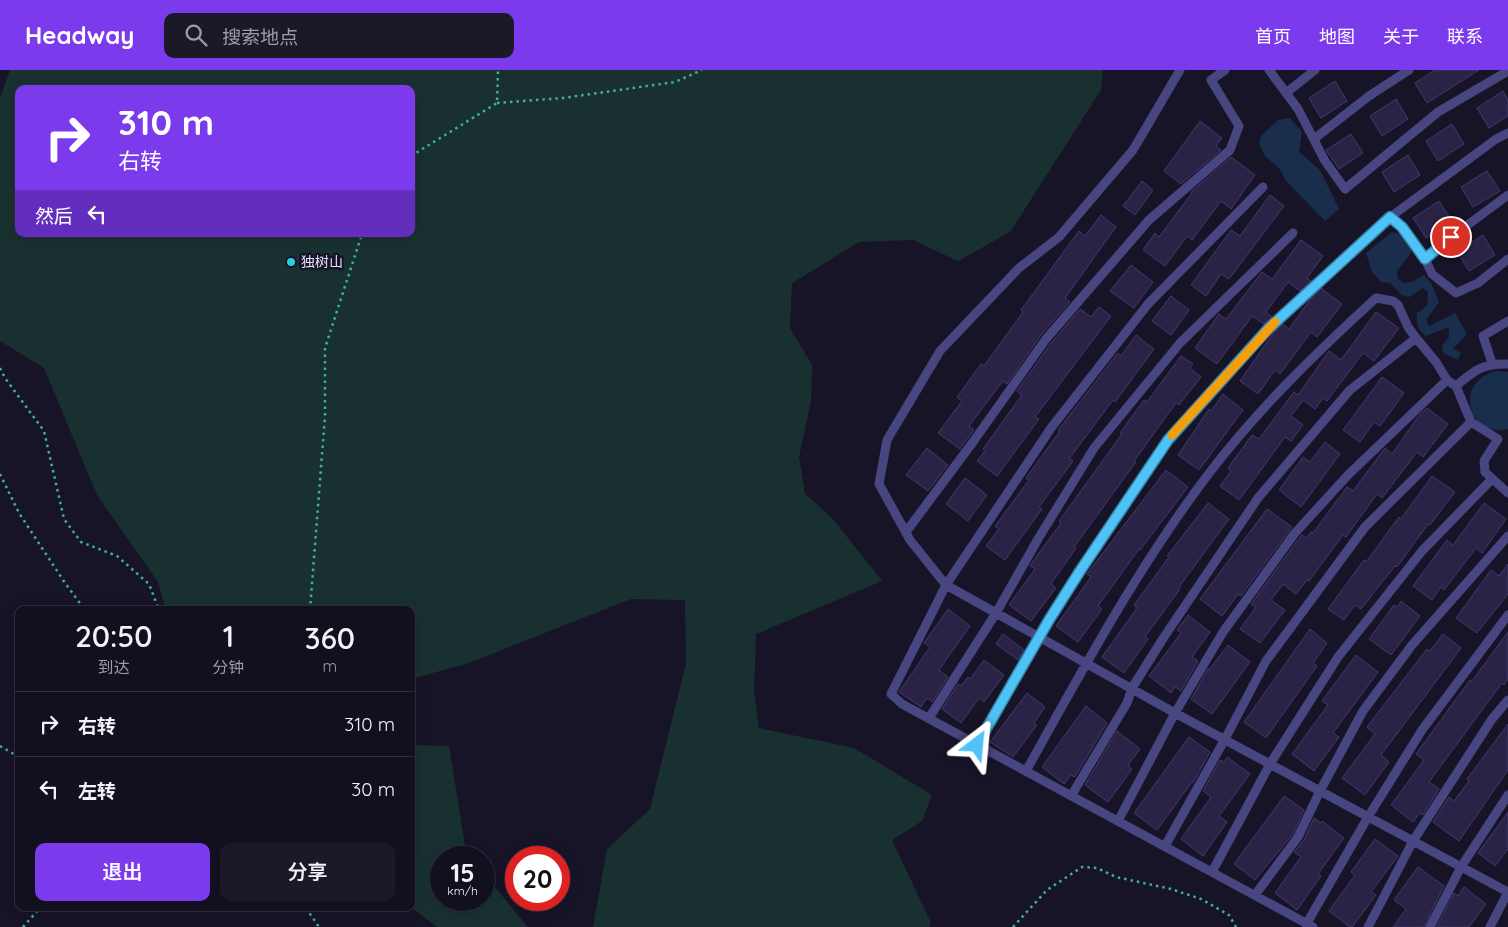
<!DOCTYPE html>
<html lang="zh">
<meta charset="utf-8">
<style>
body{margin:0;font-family:Quicksand,"Noto Sans SC",sans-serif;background:#1b1827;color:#f1f3f6;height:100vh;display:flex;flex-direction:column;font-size:19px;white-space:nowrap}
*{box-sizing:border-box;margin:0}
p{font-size:16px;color:#9c9ca4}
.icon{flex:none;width:28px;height:28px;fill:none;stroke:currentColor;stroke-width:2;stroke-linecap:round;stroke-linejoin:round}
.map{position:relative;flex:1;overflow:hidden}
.drawer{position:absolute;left:15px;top:536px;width:400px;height:305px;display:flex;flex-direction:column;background:#120f1e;border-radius:10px;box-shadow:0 2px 12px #0003,0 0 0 1px #312f3c}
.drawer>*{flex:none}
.hud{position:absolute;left:15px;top:15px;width:400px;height:152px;border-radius:10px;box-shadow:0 2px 12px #0003,0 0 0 1px #312f3c;background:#7c3aed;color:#fff;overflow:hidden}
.speed{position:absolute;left:430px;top:776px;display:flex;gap:10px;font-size:25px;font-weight:700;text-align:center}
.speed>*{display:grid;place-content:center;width:65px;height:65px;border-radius:50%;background:#120f1e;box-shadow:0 2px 12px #0003,0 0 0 1px #312f3c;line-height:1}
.speed small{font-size:12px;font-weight:400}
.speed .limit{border:8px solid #d22;background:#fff;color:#111}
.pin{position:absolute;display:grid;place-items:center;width:42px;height:42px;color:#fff;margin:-21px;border:2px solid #fff;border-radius:50%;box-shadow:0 1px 5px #0007}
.me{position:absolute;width:55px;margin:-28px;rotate:29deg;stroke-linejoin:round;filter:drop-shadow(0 0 4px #0008)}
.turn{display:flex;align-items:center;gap:18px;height:105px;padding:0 20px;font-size:22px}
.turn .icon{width:65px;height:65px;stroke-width:2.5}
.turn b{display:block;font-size:35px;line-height:42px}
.then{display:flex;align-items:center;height:48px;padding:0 20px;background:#0003;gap:10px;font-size:19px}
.eta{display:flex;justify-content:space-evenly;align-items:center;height:85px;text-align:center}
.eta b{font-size:30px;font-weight:600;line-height:35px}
.primary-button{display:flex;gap:10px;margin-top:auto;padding:10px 20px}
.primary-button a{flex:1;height:58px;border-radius:10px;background:#7c3aed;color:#fff;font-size:20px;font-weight:600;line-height:58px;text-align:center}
.primary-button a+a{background:#1b1827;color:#f1f3f6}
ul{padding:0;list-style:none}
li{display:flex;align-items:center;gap:15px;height:65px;padding:0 20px;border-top:1px solid #312f3c}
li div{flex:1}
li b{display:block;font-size:19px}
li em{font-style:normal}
header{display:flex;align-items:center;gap:30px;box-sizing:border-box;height:70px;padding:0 25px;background:#7c3aed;color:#fff}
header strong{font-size:24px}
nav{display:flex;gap:28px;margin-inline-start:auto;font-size:18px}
.search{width:350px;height:45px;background:#1b1827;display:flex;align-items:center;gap:12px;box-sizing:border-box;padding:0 18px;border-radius:10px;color:#9c9ca4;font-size:19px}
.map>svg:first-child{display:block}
.green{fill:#183130;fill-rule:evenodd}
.water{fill:#192d4c}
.building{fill:#2a2346;stroke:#43386f}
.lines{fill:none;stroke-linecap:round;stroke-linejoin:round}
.path{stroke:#42aca5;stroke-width:2.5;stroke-dasharray:2.5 4;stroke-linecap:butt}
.lane{stroke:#484680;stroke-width:9}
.route-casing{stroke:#337fa1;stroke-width:12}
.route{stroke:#4fc3f7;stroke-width:9}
.slow{stroke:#f59e0b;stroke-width:9}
.poi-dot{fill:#26cee0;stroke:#181428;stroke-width:2}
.labels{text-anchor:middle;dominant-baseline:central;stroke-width:5;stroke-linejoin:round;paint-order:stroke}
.poi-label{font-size:14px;fill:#e2e0fb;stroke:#181428;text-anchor:start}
</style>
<header>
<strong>Headway</strong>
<div class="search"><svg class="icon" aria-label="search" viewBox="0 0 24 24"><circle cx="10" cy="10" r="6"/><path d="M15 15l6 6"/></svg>搜索地点</div>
<nav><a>首页</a><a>地图</a><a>关于</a><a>联系</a></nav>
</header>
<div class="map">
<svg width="1508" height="857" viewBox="0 0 1508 857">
<rect width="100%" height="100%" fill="#181428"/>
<path class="green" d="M10,0h1093l-2,20 -91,142 -52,29 -45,-21 -54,2 -67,41 -2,45 22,37 -1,36 -12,56 6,37 27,24 50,63 -126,53 -2,57 5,37 95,20 78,47 -10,26 -30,19 39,83 -2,4h-336l14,-78 43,-40 36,-145 -1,-64 -54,-1 -162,64 -58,16v-69h-245l-8,-28 -61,-87 -53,-127 -44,-27v-243zM19,19h392v145h-392z
M411,675l38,1 17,106 4,5 -29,1v42h43v-26l44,53h-91l-26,-20z"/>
<path class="water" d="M1290,48l12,14 -3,20 21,18 19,39 -14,12 -39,-40 -6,-12 -15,-13 -6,-13 2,-7 17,-16z
M1392,162l12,3 6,10 1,8 -14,18 1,8 6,4 8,-1 12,-7 7,8 8,19 -13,18 3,6 26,-13 12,21 -14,15 8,3 -3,8 -15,-7 -1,-7 7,-9v-10l-23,9c-9,-7 -10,-12 -9,-23l10,-7 1,-14 -5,-4 -14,9 -7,-2 -12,-12 -9,-1 -9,-10 -6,-19z
M1497,301l11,1v57c-42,9 -54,-49 -11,-58z"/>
<path class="building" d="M1435,0h44l-52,33 -12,-20z
M1335,11l12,20 -26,17 -12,-20z
M1503,21l5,9v16l-19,12 -12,-20z
M1396,29l12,20 -26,17 -12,-20z
M1200,51l22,17 -6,8 5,4 -40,34 -17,-13z
M1452,54l12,20 -26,17 -12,-20z
M1351,64l12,19 -24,16 -13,-19z
M1408,85l12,20 -26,17 -12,-20z
M1231,87l24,18 -24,34 -10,-8 -29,39 -5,-4 -22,30 -22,-16 12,-17 4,4 33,-44 -1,-1z
M1487,101l13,20 -27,16 -12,-20z
M1142,111l11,9 -18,25 -12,-9z
M1270,125l14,11 -55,73 -8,-5 -15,22 -15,-11 40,-55 9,6z
M1439,131l13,20 -26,17 -13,-20z
M1101,145l15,12 -51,71 5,4 -29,33 -34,49 -4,-3 -34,45 5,4 -14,19 -22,-16 24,-32 -5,-4 24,-33 3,2 39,-54 -2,-2 58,-79 6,5z
M1483,165l12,20 -26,16 -12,-19z
M1301,170l22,16 -16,22 4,3 -11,10 -12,-9 -22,30 6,5 -8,7 -12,-8 -35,48 -22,-16 24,-34 7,5 36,-47 10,7z
M1131,195l22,17 -19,26 -24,-17z
M1321,218l21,16 -25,33 -6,-5 -31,42 -5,-4 -17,24 -18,-13 34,-49 8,-8 7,5 22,-31z
M1171,226l18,14 -18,25 -19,-14z
M1099,237l12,9 -76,101 4,2 -42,57 -20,-15 8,-10 -2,-2 39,-54 -5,-4 34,-48 29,-34 11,8z
M1376,242l23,16 -25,33 -11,-8 -36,48 -4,-3 -8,11 -12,-9 -12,16 12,9 -12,16 -6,-4 -46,63 -19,-14 11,-15 -3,-3 24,-33 7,4 35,-47 4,3 31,-44 12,9z
M1136,265l18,14 -39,53 -2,-2 -44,59 4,2 -34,46 3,2 -37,51 -19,-14 13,-17 -4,-3 34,-46 -3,-2 34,-47 -2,-1 60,-77 3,3z
M1181,286l12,8 -3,4 11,9 -22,28 -3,-2 -42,58 2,1 -62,85 2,1 -25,36 5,4 -25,33 -22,-16 26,-36 -5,-3 1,-2 30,-41 -2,-2 63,-87 -2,-1 24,-33 3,2z
M1382,307l22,16 -24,33 -6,-4 -14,20 -17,-12z
M1223,324l20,16 -44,60 -21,-15 31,-46 2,2z
M1427,338l21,16 -25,33 -6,-5 -35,46 -5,-4 -31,43 -3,-2 -34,46 -2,-1 -11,14 -13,-10 -12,16 14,10 -25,33 -20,-14 16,-22 -5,-3 49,-67 2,-2 4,3 5,-6 2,1 34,-46 6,4 32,-43 7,6 28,-40z
M1325,372l15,12 -39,53 -22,-17 24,-33 7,5z
M927,378l21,17 -20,26 -22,-16z
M1166,400l22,17 -48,63 -1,-1 -41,57 4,3 -24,33 -22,-16 35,-49 -4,-3z
M1432,406l23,16 -25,33 -2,-1 -31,43 -2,-1 -34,43 -6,-4 -11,15 -16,-11 36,-49 2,2 33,-45 2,2z
M965,408l22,17 -19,26 -22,-17z
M1208,433l21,16 -50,68 1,2 -35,48 3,2 -24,34 -22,-16 35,-49 -3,-3 35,-48 -2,-1z
M1484,433l22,16 -24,34 -6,-5 -32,42 -3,-3 -9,13 -19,-14 34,-46 6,5z
M1267,439l25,18 -51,69 -3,-2 -16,22 -22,-17z
M1508,494v30l-31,39 -21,-15 35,-48 8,6z
M1401,531l19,15 -29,39 -22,-16 25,-34 3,2z
M948,539l22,17 -31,44 9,7 -16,25 -5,-4 -6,9 -22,-15 31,-45 -6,-4z
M1188,545l22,17 -18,25 6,4 -17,30 -6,-4 -4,6 -22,-17 32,-43 -4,-3z
M1310,559l17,14 -14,20 4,3 -51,72 -22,-16z
M1508,562v47l-4,6 -2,-2 -73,99 10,7 -16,26 -3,-2 -7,9 -22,-17 33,-45 -8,-6 54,-74 2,1z
M1003,564l21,16 -6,10 -22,-16z
M1443,564l18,14 -80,107 8,7 -24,33 -23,-17 33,-44 -8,-7 60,-78 3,2z
M1228,575l22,17 -38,52 -21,-15 17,-30 1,1z
M1356,585l22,17 -45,61 6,4 -25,34 -22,-17 36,-49 -6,-4z
M984,590l20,15 -20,27 -5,-4 -18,25 -19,-14 16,-25 3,2 7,-9 2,2z
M1027,623l18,14 -11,16 3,2 -24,32 -23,-15z
M1086,636l21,17 -32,54 -4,-2 -7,9 -22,-17z
M1508,654v46l-49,71 -26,-19 16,-25 5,4 15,-20 -2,-2z
M1117,661l23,18 -12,16 4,4 -24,33 -23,-17z
M1189,667l21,15 -17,31 -1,-1 -35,48 -23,-17z
M1227,687l23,17 -31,42 8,6 -24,34 -22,-17 30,-42 -8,-6 17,-31 4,2z
M1284,726l20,14 -11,24 -38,46 -21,-16z
M1508,742v37l-13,17 -17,-13z
M1314,748l7,5 1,-2 22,17 -26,36 3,2 -24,34 -22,-17 26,-36 -7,-5 10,-12z
M1375,769l23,17 -27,36 5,3 -24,32h-2l-21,-16 26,-36 -4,-3z
M1418,797l26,19 -20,41h-31l13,-18 -12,-9z
M1464,817l22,17 -17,23h-32l17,-34 4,3z"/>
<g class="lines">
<path class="path" d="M497,33l66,-5 112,-16 27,-12
M411,86l86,-53 1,-33
M0,298l5,10 39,53 20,88 17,23 36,14 32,28 10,26
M0,404l19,39 46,70 20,27
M310,540l15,-194v-68l37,-114
M0,676l19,11
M306,838l13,19
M23,857l17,-19
M1013,857l34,-37 35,-23 15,1 19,9 55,12 30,10 28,16 7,12"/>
<path class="lane" d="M1180,0l-47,80 -74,87 -40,31 -79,83 -53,89 -8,44 31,56 36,45 229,128 333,179
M1269,0l29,39 27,52 20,28 93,-77 70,-41
M1286,23l29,-23
M1314,69l55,-43 40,-26
M1263,117l-115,117 -97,124 -105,157 -55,109 11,10 411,223
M1390,147l12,10 23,32 7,15 24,19 22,-10 30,-24
M1425,189l13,-12 70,-52
M1492,293l-9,-27 25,-15
M1456,316c18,-15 26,-23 52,-22
M906,462l67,-90 73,-103 103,-119 81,-70 9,-24 -28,-46 14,-10
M929,648l67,-105 42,-74 56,-91 86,-105 113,-110
M977,675l62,-109 41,-65 88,-131 100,-111 117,-108 111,-82 12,-6
M1026,701c57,-102 113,-206 184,-299 49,-64 107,-120 166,-174l17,3 5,4 10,22 8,11 20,24 11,18 9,6 15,36 27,17 -14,22 1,11 23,21
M1071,726l56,-93 5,-15 32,-51 94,-139 92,-108 66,-52
M1118,751l57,-108 48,-81 72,-99 53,-58 99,-95
M1165,776l60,-107 41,-78 99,-134 106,-105
M1212,802l58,-108 68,-107 84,-106 70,-72
M1255,825l43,-58 22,-46 43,-80 49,-66 96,-109
M1307,853l61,-106 54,-87 86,-115
M1368,857l45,-86 79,-122 16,-19
M1430,857l31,-60 47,-72
M1490,857l18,-35"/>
</g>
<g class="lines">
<defs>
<path id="route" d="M977,675l72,-125 31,-49 88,-131 100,-111 122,-112 12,10 23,32 26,-22"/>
</defs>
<use href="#route" class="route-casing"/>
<use href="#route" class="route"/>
<path class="slow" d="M1172,365l103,-113"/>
</g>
<circle class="poi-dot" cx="291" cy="192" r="5"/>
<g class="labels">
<g class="poi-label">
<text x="301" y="192">独树山</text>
</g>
</g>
</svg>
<div class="speed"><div>15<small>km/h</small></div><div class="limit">20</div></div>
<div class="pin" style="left:1451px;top:167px;background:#d93025"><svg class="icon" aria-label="arrive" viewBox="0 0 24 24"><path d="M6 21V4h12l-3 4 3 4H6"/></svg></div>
<svg class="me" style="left:977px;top:675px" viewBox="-20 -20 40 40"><path d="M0-17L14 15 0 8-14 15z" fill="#4fc3f7" stroke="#fff" stroke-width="4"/></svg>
<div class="hud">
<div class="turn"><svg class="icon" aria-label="right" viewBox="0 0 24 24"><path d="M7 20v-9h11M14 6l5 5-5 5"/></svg><div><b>310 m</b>右转</div></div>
<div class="then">然后<svg class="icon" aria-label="left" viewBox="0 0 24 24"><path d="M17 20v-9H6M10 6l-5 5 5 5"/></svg></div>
</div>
<section class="drawer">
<div class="eta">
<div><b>20:50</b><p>到达</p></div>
<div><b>1</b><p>分钟</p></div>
<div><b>360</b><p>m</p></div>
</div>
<ul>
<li><svg class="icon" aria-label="right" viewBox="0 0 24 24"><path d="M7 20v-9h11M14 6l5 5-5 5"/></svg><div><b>右转</b></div><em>310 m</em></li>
<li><svg class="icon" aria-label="left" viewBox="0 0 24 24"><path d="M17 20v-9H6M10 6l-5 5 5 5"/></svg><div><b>左转</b></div><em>30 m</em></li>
</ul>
<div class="primary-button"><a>退出</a><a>分享</a></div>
</section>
</div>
